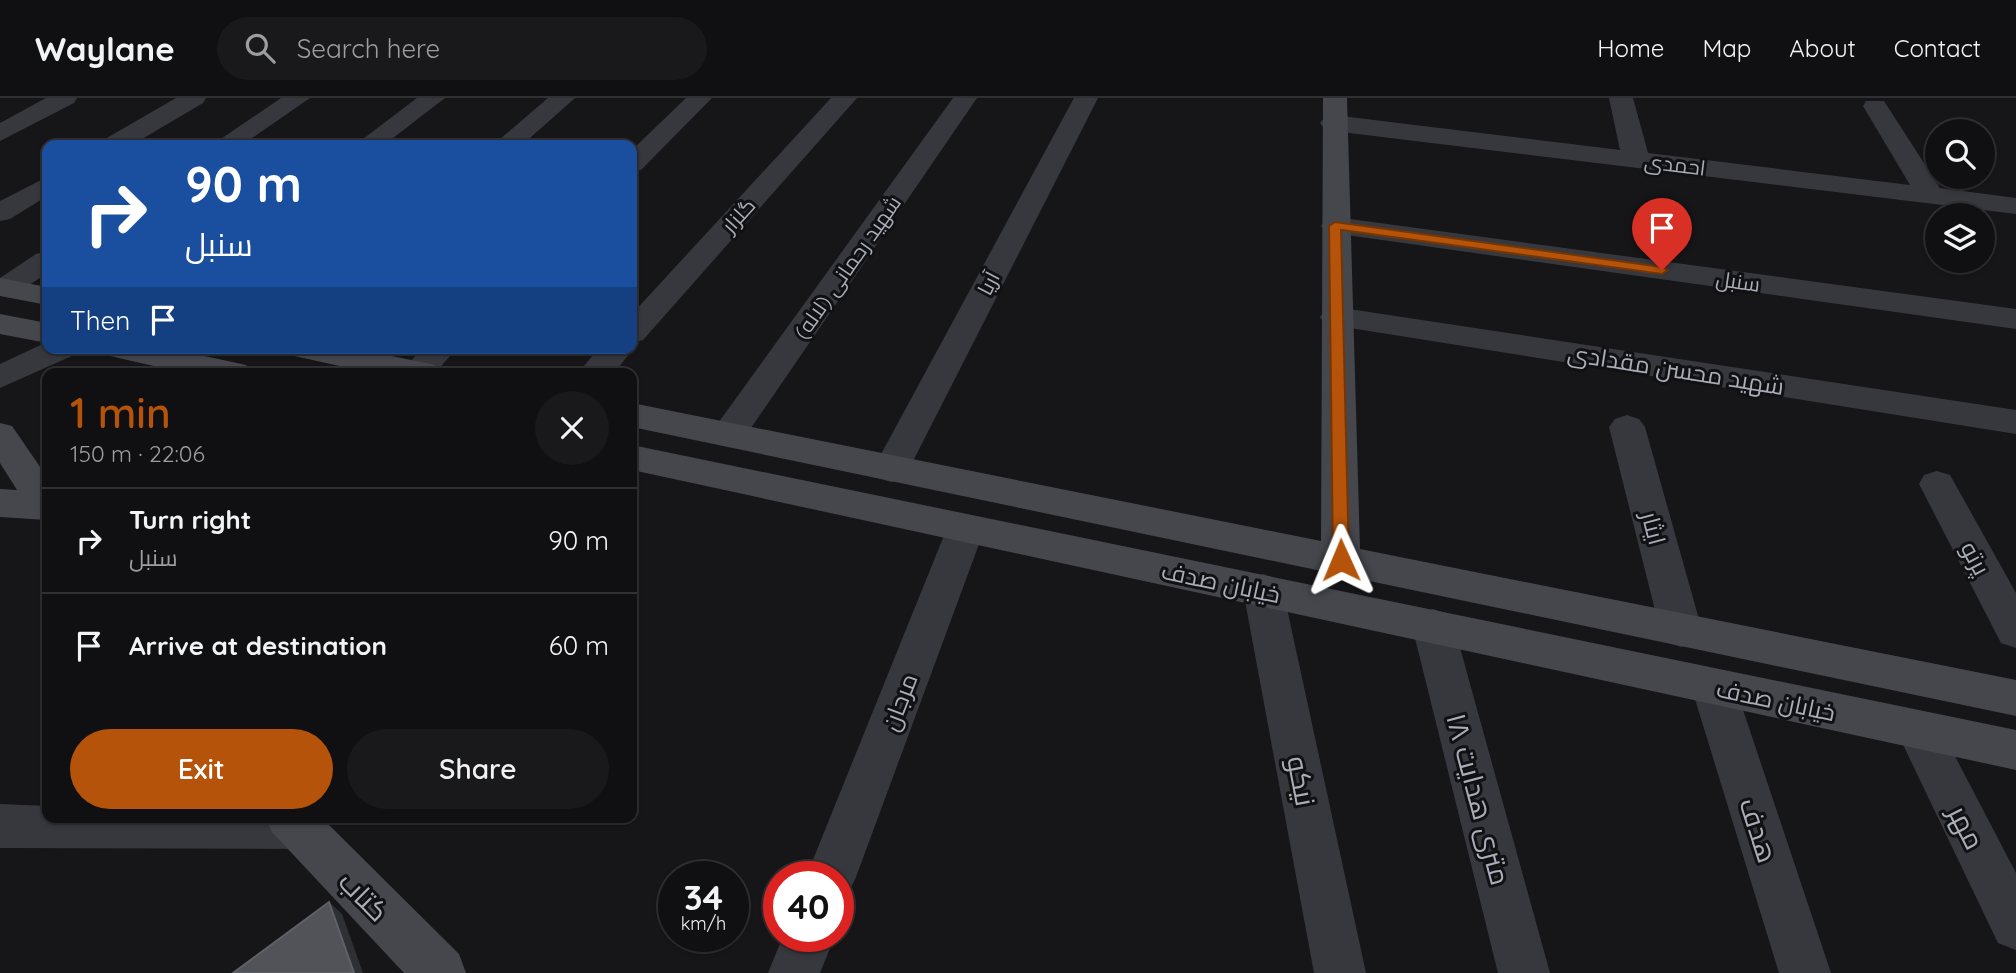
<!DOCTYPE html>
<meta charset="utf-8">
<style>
body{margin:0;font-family:Quicksand,Cairo,sans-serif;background:#19191b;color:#f1f3f6;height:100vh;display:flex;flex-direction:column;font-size:26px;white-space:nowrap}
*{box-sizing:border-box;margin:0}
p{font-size:23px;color:#9c9d9f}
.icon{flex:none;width:38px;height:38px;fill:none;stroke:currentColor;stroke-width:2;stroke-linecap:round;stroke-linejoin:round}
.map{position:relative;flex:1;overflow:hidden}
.panel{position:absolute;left:42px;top:270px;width:595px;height:455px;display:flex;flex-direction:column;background:#101012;border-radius:14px;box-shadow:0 2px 5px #0004,0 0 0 2px #303032}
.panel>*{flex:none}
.guide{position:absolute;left:42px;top:42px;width:595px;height:214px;border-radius:14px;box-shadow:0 2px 5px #0004,0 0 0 2px #303032;background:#1a4fa0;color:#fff;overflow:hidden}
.tools{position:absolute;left:1925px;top:21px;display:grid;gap:14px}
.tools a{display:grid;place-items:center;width:70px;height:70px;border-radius:50%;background:#101012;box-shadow:0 2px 5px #0004,0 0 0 2px #303032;font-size:35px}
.speed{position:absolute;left:658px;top:763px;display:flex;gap:14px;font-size:35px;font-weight:700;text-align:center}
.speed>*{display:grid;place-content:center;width:91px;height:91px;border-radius:50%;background:#101012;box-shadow:0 2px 5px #0004,0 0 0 2px #303032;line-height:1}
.speed small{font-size:18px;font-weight:400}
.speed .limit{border:10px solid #d22;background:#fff;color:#111}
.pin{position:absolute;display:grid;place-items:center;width:60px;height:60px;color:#fff;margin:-72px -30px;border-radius:50% 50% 50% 0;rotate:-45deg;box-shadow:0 0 7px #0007}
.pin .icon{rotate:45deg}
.me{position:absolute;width:77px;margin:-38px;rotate:359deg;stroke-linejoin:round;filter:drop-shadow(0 0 5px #0008)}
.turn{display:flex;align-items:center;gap:24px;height:147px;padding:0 28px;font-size:32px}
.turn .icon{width:91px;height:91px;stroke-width:2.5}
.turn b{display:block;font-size:49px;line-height:60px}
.then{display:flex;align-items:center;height:66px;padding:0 28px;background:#0003;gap:14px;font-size:26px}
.round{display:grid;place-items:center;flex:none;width:74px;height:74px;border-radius:37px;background:#19191b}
.overview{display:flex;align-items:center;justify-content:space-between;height:119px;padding:0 28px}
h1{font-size:42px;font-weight:600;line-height:52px;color:#b45309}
.cta{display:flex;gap:14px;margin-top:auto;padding:14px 28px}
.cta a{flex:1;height:80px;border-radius:42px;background:#b45309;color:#fff;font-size:28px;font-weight:600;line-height:80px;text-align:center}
.cta a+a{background:#19191b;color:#f1f3f6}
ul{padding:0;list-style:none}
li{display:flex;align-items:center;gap:21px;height:105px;padding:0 28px;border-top:2px solid #303032}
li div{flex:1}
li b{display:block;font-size:26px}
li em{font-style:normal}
header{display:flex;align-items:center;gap:42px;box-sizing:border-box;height:98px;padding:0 35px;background:#101012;border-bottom:2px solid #303032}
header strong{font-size:33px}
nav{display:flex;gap:38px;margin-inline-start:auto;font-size:24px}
.search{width:490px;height:63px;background:#19191b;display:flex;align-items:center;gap:18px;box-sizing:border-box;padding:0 24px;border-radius:38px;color:#9c9d9f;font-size:26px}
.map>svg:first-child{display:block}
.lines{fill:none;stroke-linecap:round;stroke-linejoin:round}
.street{fill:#37383d;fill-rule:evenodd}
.secondary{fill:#45474d;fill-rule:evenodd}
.shaded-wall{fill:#2f3033}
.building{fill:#525359;stroke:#5f6168;stroke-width:2}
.route{fill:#b45309;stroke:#753606;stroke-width:2}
.labels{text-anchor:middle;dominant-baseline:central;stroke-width:6;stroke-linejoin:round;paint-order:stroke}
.far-street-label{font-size:21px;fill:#a8adb8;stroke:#111113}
.street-label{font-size:24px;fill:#a8adb8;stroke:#111113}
.near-street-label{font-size:28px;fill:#a8adb8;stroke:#111113}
</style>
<header>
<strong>Waylane</strong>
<div class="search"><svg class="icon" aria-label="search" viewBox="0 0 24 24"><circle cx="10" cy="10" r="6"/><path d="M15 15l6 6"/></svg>Search here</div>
<nav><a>Home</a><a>Map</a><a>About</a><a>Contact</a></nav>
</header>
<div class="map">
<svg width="2016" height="875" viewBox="0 0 2016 875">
<rect width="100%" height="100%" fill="#161618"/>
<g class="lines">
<path class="street" d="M46,0h31l-3,5 -74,38v-18z
M176,0h30l-3,5 -71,42h-31l4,-6z
M281,0h29l-68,47h-30z
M417,0h28l-61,47h-29z
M548,0h27l-53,47h-29z
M686,0h26l-71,72 -9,2v-22z
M831,0h26l-214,242 -11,3v-29z
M953,0h24l-237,346 -12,3 -12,-3 -6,-9 6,-9z
M1074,0h24l-189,371 -5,9 -13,4 -13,-4 -5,-9z
M1609,0h24l15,55 262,32 -47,-79 3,-5h18l56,87 76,10v16l-683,-83 -9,-3 -4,-5 4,-5 9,-3 287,35z
M47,79v19l-37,23 -10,2v-20z
M1335,119l681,92v20l-691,-97 -4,-6 4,-6z
M47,153v22l-31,21 -16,2v-18l36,-24z
M1336,209l680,103v24l-691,-110 -5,-7 5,-7z
M47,244v6h31l-4,7 -74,33v-24z
M632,246l2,4 -20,25h-36l21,-25h33z
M422,250h35l-22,25h-34z
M1627,317l12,4 6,8 57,203 -6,12 -15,5 -15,-5 -6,-12 -51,-203 6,-8z
M1937,373l13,4 66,118v55l-15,-5 -82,-159 5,-9z
M966,416l14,4 5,10 -129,349 -8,17 -10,4v-21h-32l141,-349 5,-10z
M1263,476l14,5 6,11 83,383h-52l-71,-383 6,-11z
M1433,511l15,5 6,12 96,347h-52l-86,-347 6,-12z
M1713,570l15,5 7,13 96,287h-52l-88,-287 7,-13z
M1918,613l16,5 82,157v77l-18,-7 -102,-213 6,-14z
M0,706l47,2v11h281l-15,26 -17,6 -296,-1z
M783,838h52l-15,37h-52z"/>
<path class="secondary" d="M1323,0h24l13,451 656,131v36l-1384,-289v-24l689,138z
M0,180l47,9v18l-47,-9z
M0,216l47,9v20l-47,-9z
M102,250h66l78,17 5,8h-67l-78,-18z
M286,250h68l81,17 5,8h-69l-81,-18z
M0,325l12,3 35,51v43l-47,-3v-28l17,1 -17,-27z
M632,347l1384,285v40l-1384,-300z
M265,719h56l138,137 7,19h-62l-132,-141z"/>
</g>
<path class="shaded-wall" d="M329,804l13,12 21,59h-9z"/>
<path class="building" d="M329,804l25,71h-121z"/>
<path class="route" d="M1335,124l327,45 6,3 -6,4 -321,-44 8,330 -8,6 -8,-6 -4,-334z"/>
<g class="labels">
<g class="far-street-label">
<text transform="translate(1675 66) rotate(7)">احمدی</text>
<text transform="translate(738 117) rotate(-48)">گلزار</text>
<text transform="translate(847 169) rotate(-55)">شهید رحمانی (لاله)</text>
<text transform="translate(1738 183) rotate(8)">سنبل</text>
<text transform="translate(988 185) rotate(-62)">آریا</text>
</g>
<g class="street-label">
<text transform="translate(1676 271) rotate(9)">شهید محسن مقدادی</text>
<text transform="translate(1654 430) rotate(75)">ایثار</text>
<text transform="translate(1976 460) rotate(62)">پرتو</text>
<text transform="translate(1221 484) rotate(12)">خیابان صدف</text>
<text transform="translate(1776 602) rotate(12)">خیابان صدف</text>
<text transform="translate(899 604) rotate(-69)">مرجان</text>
</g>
<g class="near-street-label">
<text transform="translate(1302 683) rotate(79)">نیکو</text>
<text transform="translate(1479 701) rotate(75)">۱۸ متری هدایت</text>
<text transform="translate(1967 729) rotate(63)">مهر</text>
<text transform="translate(1759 732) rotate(72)">هدف</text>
<text transform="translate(364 798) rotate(45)">کتاب</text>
</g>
</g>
</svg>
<div class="tools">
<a><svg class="icon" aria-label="search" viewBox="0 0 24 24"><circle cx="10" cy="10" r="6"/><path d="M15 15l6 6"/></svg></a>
<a><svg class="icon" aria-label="layers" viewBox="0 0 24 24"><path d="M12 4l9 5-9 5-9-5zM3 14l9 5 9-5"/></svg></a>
</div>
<div class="speed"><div>34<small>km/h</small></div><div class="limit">40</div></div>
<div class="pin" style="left:1662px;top:172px;background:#d93025"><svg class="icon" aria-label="arrive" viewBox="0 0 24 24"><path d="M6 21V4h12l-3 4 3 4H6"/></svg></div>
<svg class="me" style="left:1341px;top:462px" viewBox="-20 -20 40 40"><path d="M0-17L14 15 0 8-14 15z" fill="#b45309" stroke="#fff" stroke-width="4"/></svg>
<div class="guide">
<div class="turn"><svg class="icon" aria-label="right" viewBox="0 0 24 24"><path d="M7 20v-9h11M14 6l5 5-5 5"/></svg><div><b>90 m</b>سنبل</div></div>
<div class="then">Then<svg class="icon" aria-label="arrive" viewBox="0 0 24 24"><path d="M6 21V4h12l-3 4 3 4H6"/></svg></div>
</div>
<section class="panel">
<div class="overview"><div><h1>1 min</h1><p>150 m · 22:06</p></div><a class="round"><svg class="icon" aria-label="close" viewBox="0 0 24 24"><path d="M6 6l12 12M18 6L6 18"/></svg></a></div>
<ul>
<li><svg class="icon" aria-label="right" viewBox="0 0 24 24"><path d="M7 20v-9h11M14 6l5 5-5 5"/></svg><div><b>Turn right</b><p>سنبل</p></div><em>90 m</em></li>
<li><svg class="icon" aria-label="arrive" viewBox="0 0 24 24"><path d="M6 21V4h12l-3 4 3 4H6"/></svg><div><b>Arrive at destination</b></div><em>60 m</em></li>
</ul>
<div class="cta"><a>Exit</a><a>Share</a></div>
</section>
</div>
